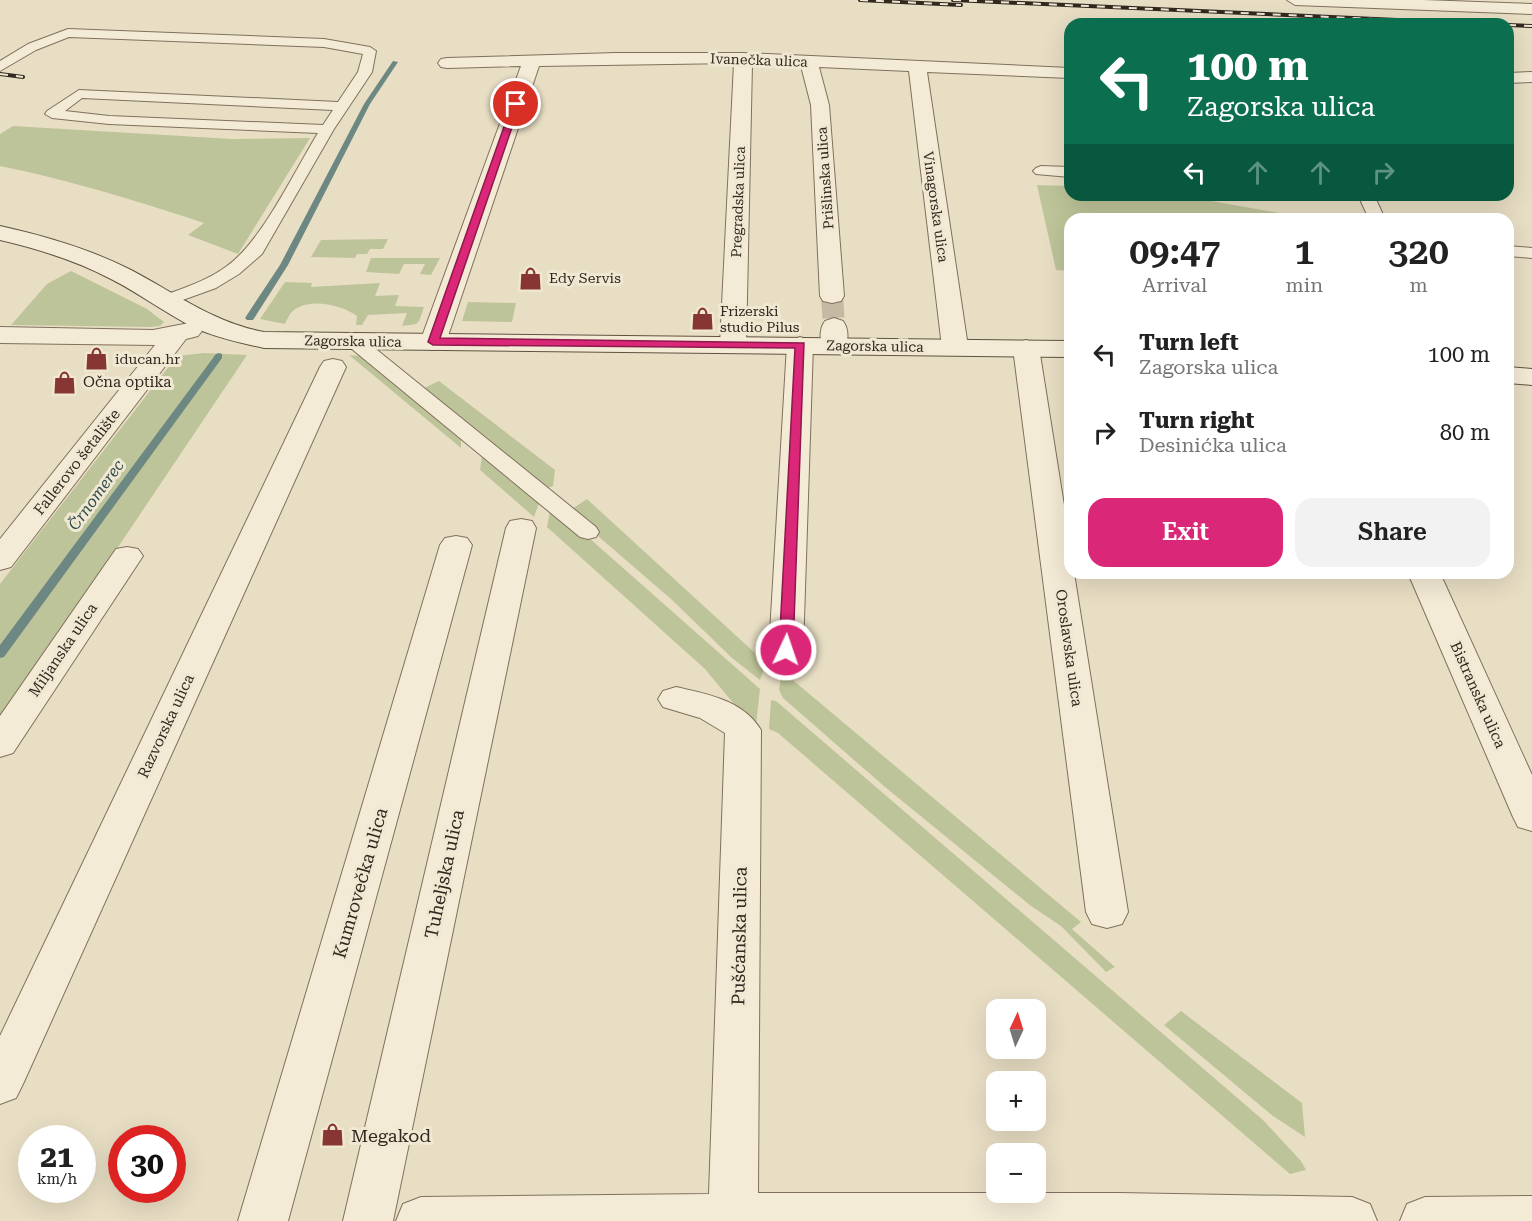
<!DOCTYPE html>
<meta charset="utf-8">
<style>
body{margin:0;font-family:"Roboto Serif",serif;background:#f2f2f2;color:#222;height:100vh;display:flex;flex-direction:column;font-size:22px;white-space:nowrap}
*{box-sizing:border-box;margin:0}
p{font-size:20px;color:#767676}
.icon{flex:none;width:33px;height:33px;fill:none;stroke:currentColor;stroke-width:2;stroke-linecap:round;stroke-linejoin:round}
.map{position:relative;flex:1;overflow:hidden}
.panel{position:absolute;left:1064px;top:213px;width:450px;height:366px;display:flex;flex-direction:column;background:#fff;border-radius:18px;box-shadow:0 6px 24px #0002}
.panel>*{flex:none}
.guide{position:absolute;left:1064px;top:18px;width:450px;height:183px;border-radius:18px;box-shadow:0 6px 24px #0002;background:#0b6e4f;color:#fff;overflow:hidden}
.needle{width:39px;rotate:4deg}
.fabs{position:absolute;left:986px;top:999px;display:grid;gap:12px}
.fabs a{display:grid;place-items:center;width:60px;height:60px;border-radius:12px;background:#fff;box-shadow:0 6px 24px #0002;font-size:30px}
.speed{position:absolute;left:18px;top:1125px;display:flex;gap:12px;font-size:30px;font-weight:700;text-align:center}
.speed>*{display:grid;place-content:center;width:78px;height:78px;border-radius:50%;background:#fff;box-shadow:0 6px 24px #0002;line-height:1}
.speed small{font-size:15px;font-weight:400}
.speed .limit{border:9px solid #d22;background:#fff;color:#111}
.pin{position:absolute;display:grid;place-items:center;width:51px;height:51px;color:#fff;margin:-26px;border:3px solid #fff;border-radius:50%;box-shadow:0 2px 6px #0007}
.me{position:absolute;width:66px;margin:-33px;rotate:3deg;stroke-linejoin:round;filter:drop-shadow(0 0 4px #0008)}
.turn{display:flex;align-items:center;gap:21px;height:126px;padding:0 24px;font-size:27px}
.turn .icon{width:78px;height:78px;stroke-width:2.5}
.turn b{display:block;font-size:42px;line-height:51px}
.lanes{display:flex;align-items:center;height:57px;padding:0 24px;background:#0003;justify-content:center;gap:30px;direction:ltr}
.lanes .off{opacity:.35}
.eta{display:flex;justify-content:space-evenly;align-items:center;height:102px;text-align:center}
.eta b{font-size:36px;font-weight:600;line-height:42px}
.primary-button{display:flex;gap:12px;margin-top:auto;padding:12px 24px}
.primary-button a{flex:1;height:69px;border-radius:18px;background:#db2777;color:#fff;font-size:24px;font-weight:600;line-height:69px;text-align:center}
.primary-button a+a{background:#f2f2f2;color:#222}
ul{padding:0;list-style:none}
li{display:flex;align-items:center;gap:18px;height:78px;padding:0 24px}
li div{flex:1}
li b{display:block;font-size:22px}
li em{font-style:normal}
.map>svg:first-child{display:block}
.green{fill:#bec499}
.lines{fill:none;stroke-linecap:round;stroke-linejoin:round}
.stream{fill:#6d8882;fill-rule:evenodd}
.street-tunnel{stroke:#c4baa3;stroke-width:22;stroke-dasharray:22 11;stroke-linecap:butt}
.lane-casing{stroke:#80705c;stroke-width:2}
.street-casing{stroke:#80705c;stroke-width:2}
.secondary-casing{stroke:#615240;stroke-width:2}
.lane{fill:#f4ebd6;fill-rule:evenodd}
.street{fill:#f4ebd6;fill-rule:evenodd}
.secondary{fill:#f4ebd6;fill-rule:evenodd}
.rail-casing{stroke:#32281f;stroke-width:4}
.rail{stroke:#f0e8d2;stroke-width:2;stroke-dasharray:8;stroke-linecap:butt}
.route{fill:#db2777;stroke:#8e194d;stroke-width:1.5}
.labels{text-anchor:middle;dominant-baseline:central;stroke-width:6;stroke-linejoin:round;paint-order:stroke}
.far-street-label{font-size:14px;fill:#32281f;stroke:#f0e8d2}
.far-poi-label{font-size:14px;fill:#32281f;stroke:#f0e8d2;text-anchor:start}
.poi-label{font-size:15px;fill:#32281f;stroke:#f0e8d2;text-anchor:start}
.street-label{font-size:15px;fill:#32281f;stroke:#f0e8d2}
.water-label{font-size:16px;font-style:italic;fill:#304f4e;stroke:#f0e8d2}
.near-street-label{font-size:18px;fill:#32281f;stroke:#f0e8d2}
.near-poi-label{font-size:18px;fill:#32281f;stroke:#f0e8d2;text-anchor:start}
</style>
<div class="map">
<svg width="1532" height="1221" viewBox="0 0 1532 1221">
<rect width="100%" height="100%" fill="#e8dec4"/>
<path class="green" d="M13,126l219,13 78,-1 -72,116 -50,-19 16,-12c-67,-22 -134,-43 -204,-57v-32z
M1037,185l32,1 1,9h107l125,22 56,2h-288l-1,52 -13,-1z
M388,239l-5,10h-13l-3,5h-10l-2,4 -44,-1 10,-17z
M371,258h69l-9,17 -11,-1 5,-10h-21l-5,10 -33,-2z
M71,271l76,38 17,13 -4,4 -10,1 -139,-2 36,-41z
M285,282l27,1 -1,4 69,-4 -5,13 24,-1 -4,11 29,1 -5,14 -3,3 -14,2 5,-13 -39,2 -6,10h-6l1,-9c-15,-11 -48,-19 -64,-5 -4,3 -6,9 -8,13l-25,-5z
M468,302l48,1 -4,19 -50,-1z
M204,353l43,2 -247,368v-139l177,-228z
M349,355l12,1 100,80v12z
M439,381l116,89 -2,16 -8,3 -121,-101z
M482,456l57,47 -5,14 -54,-47z
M587,499l179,164 -6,17 -28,-22 -61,-59 -102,-88z
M550,511l38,26 172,152 -4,36 -7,-3 -44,-53 -158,-142z
M782,671l299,251 -9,7 43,38 -9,5 -45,-46 -30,-20 -146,-119 -102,-89 -4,-8z
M771,700l5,1 487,419 38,41 5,9 -16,4 -512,-441 -9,-4z
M1181,1011l121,92 3,34 -32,-21 -109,-91z"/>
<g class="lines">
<path class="stream" d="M393,61l5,1 -28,42 -82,161 -35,55h-6l-2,-2 35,-53 84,-161z
M219,353l3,1v4l-218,299 -4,1v-13l216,-291z"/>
<path class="street-tunnel" d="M832,296l2,30"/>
<defs>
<path id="lane" d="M68,29l256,10 46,8 6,4 -4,21 -38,57 -72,125 -23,20 -23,14 -50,18 -6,-1 -3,-4 3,-4c23,-9 47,-16 67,-31 35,-25 67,-94 91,-133l-209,-9 -57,-6 -7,-4 2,-3 32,-21 259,12 20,-30 5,-18 -39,-7 -255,-10 -33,13 -36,21v-10l28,-17zM82,98l251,12 -10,15 -214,-9 -44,-5z
M1041,166l29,1v10l-34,-3 -3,-3 3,-3z
M1358,195h16l11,24h-16z
M1508,246l24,2v10l-24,-2z
M354,335l7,2 235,190 3,5 -3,5 -8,2 -8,-2 -233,-192 -2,-4 2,-4z"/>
<path id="street" d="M1287,0h136l109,4v10l-237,-9z
M616,53h127l327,15v10l-143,-6 41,275 -4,5 -9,3 -9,-3 -4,-5 -33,-276 -90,-4 10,38 15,191 -3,5 -9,2 -9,-2 -3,-5 -9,-191 -10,-39 -49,-2 -6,281 -4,5 -9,3 -9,-3 -4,-5 14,-282 -195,3 -93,276 -4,5 -9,3 -9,-3 -4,-5 101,-276 -74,2 -6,-1 -3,-4 3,-4 6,-1z
M1532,72v10l-24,1v-10z
M834,318l9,3c6,8 6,21 0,29l-9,3 -9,-3c-6,-8 -6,-21 0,-29z
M189,323l9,3 4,5 -4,5 -12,3 -175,228 -11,3v-31l155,-194 -155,-2v-16l153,3z
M800,337l9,3 4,5 -10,305 -5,8 -12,3 -12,-3 -5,-8 18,-305 4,-5z
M1026,340l9,3 4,5 31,195v30h4l54,339 -6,12 -15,4 -15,-4 -6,-12 -73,-564 4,-5z
M333,359l9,2 4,6 -323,717 -7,14 -16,6v-68l320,-669 4,-6z
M521,519l11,2 4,7 -143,693h-50l163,-693 4,-7z
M456,536l11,2 5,7 -184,676h-50l202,-676 5,-7z
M127,547l11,2 5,7 -130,197 -13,4v-41l116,-167z
M1408,573h32l92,202v56l-14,-4 -5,-10z
M676,687c31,7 67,13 85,43l-3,463h361l233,4 18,7 7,17h-981l7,-17 18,-7 288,-3 16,-461 -25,-15 -37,-11 -5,-8 5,-8z
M1532,1196v25h-132l7,-17 18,-7z"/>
<path id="secondary" d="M0,226c45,10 90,23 131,44 44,23 83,53 133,62l806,9v16l-806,-9c-23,-5 -45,-10 -67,-19 -29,-14 -55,-34 -84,-49 -36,-19 -74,-31 -113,-40z
M1508,367l24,2v16l-24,-2z"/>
</defs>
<use href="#lane" class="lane-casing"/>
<use href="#street" class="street-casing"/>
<use href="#secondary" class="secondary-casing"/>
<use href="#lane" class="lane"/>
<use href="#street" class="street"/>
<use href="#secondary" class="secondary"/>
<defs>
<path id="rail" d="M860,0l101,5
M953,0l533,24
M1508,25l24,1
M0,74l23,3"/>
</defs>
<use href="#rail" class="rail-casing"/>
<use href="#rail" class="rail"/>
</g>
<path class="route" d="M516,101l4,3 -80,234 364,5 -11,307 -2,3 -5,2 -7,-5 16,-302 -362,-3 -5,-3 84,-238z"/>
<defs>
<symbol id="shop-bare" viewBox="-9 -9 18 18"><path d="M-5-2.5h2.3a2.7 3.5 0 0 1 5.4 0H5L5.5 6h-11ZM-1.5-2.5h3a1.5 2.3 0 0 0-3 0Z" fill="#873634" stroke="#f0e8d2" stroke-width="2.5" paint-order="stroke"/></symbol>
</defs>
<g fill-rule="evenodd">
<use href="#shop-bare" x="514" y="262" width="33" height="33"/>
<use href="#shop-bare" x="686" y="302" width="33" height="33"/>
<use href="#shop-bare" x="80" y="342" width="33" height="33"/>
<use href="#shop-bare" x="48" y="366" width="33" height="33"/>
<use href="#shop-bare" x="316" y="1118" width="33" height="33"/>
</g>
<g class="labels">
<g class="far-street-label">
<text transform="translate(759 60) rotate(2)">Ivanečka ulica</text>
<text transform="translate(825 178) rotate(-94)">Prišlinska ulica</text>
<text transform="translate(738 202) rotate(-88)">Pregradska ulica</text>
<text transform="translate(936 207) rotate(82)">Vinagorska ulica</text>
<text transform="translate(353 341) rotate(1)">Zagorska ulica</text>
<text transform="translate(875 346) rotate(1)">Zagorska ulica</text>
</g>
<g class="far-poi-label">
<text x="549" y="278">Edy Servis</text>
<text x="720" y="311">Frizerski<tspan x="720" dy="16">studio Pilus</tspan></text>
<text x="115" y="359">iducan.hr</text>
</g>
<g class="poi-label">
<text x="83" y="382">Očna optika</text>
</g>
<g class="street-label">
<text transform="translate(77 462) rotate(-52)">Fallerovo šetalište</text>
<text transform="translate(1069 648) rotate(82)">Oroslavska ulica</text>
<text transform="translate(63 650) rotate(-56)">Miljanska ulica</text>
<text transform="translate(1478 695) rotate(66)">Bistranska ulica</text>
<text transform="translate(166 726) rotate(-65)">Razvorska ulica</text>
</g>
<g class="water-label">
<text transform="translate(96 495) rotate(-54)">Črnomerec</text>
</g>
<g class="near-street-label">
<text transform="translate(444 874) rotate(-78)">Tuheljska ulica</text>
<text transform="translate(360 883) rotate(-74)">Kumrovečka ulica</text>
<text transform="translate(739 936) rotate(-89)">Pušćanska ulica</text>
</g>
<g class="near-poi-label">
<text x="351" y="1135">Megakod</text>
</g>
</g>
</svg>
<div class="fabs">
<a><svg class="needle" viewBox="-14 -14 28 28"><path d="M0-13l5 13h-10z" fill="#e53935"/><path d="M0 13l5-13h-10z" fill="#767676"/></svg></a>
<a>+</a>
<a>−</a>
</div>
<div class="speed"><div>21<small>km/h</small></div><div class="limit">30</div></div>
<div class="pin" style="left:516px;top:104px;background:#d93025"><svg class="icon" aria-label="arrive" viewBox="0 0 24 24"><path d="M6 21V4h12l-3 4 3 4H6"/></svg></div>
<svg class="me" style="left:786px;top:650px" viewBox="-20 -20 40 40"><circle r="17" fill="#db2777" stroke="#fff" stroke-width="3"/><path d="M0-11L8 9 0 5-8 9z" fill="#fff"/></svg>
<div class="guide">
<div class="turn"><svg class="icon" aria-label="left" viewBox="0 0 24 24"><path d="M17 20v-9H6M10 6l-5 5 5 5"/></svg><div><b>100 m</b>Zagorska ulica</div></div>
<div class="lanes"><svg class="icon" aria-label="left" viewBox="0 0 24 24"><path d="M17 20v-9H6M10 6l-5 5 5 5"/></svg><svg class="icon off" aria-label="ahead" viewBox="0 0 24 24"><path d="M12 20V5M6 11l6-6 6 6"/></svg><svg class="icon off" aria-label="ahead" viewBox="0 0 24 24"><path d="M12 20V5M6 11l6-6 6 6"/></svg><svg class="icon off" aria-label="right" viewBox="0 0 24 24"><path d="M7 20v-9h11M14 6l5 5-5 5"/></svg></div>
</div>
<section class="panel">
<div class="eta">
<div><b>09:47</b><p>Arrival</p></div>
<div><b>1</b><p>min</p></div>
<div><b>320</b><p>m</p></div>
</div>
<ul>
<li><svg class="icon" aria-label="left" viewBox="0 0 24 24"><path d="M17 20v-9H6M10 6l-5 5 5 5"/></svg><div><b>Turn left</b><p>Zagorska ulica</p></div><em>100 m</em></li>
<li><svg class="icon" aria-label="right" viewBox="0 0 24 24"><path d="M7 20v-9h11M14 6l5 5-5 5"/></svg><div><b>Turn right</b><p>Desinićka ulica</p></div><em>80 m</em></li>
</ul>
<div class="primary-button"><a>Exit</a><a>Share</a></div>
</section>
</div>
